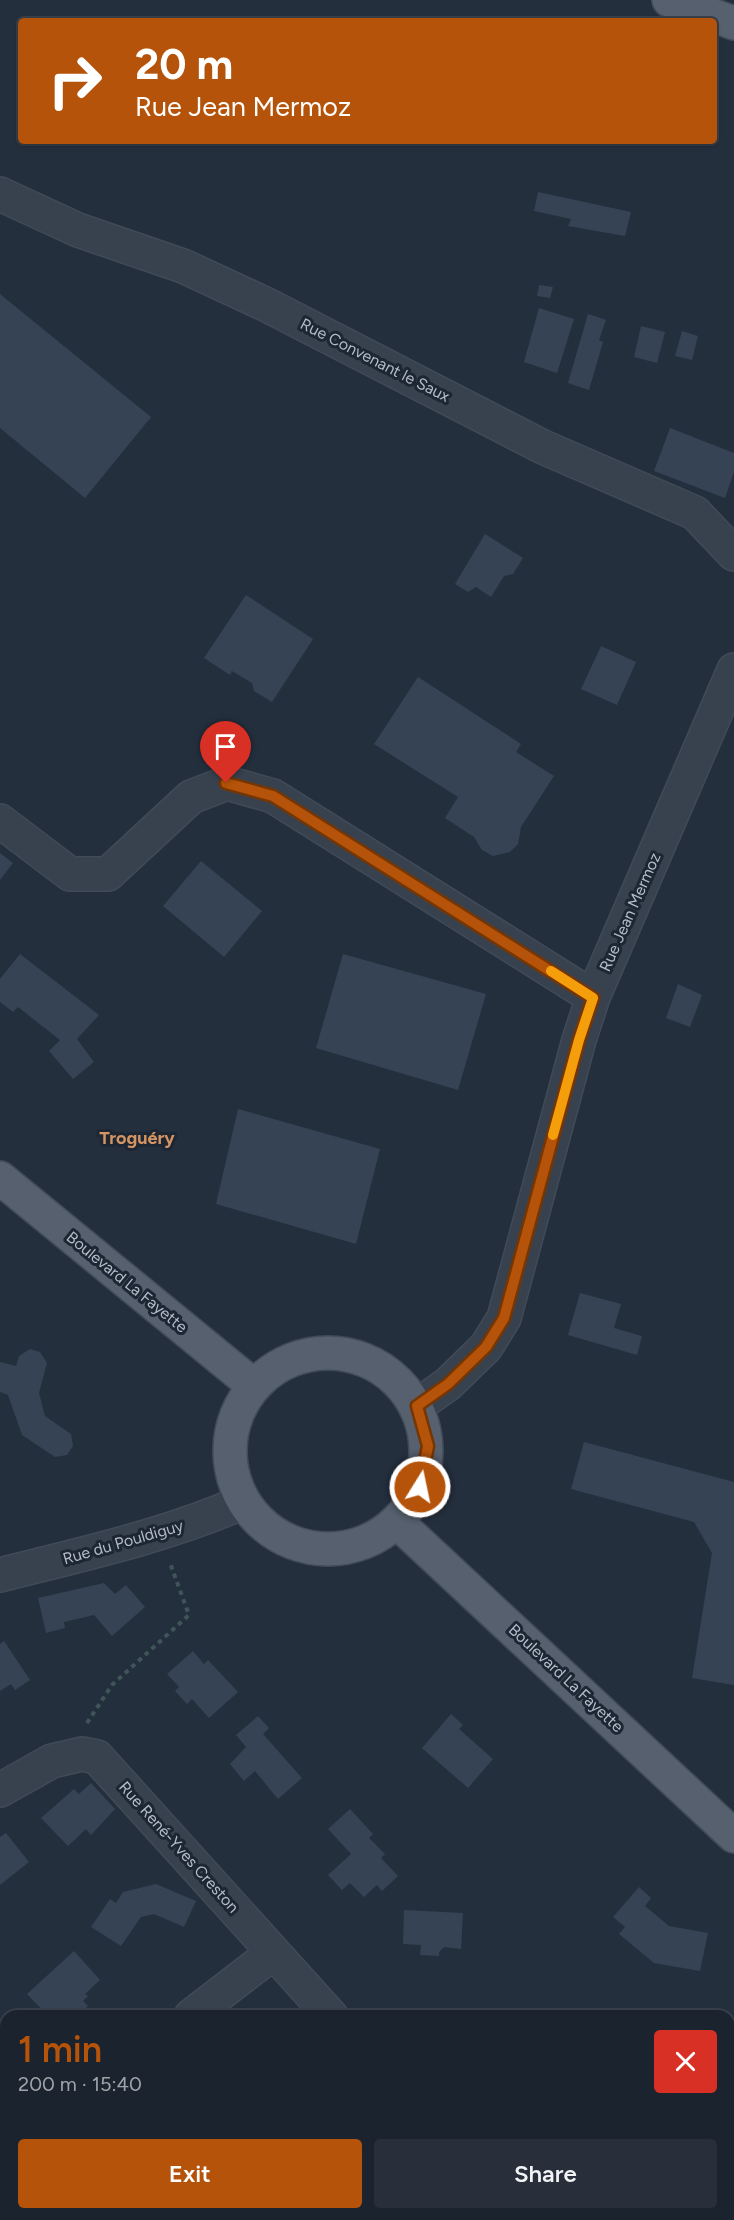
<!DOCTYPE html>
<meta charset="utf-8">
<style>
body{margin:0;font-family:Figtree,sans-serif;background:#282f3a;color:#f1f3f6;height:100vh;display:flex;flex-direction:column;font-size:22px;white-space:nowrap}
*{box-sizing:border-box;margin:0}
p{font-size:20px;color:#a0a4aa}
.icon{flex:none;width:33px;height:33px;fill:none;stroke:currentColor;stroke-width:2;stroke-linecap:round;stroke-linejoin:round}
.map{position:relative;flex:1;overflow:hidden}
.details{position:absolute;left:0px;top:2010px;width:735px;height:210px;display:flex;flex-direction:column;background:#1b232e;border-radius:18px 18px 0 0;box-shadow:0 2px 4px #0004,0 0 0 2px #39404a}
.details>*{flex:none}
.banner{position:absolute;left:18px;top:18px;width:699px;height:126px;border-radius:6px;box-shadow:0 2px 4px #0004,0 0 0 2px #39404a;background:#b45309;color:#fff;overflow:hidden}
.pin{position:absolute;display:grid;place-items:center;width:51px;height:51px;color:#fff;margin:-62px -26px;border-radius:50% 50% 50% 0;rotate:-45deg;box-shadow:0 0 6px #0007}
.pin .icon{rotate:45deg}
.me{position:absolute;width:66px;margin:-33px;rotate:10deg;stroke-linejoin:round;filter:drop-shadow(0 0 4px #0008)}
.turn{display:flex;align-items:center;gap:21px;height:126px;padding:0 18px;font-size:27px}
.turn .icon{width:78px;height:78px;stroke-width:2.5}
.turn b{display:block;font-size:42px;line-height:51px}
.round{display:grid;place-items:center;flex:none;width:63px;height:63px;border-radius:6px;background:#282f3a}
.overview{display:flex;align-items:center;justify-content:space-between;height:102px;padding:0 18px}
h1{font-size:36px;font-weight:600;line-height:45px;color:#b45309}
.button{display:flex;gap:12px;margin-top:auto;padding:12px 18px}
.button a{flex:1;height:69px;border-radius:6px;background:#b45309;color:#fff;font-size:24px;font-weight:600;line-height:69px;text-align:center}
.button a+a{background:#282f3a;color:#f1f3f6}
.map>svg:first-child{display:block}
.building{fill:#364354}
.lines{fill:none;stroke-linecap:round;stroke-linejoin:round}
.minor-casing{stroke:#414a57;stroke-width:36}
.major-casing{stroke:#414a57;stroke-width:36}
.path{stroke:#3f5557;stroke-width:4;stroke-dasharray:4.5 4.5;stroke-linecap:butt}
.minor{stroke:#38414e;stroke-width:33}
.major{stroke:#56606e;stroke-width:33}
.route-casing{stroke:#753606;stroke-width:15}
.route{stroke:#b45309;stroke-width:10}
.slow{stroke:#f59e0b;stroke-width:10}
.labels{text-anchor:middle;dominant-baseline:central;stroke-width:6;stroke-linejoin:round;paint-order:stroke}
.street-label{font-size:16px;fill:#b4bcc9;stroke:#1d2633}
.neighbourhood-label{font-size:18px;font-weight:bold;fill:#d59563;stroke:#1d2633}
</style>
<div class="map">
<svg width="734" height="2220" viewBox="0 0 734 2220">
<rect width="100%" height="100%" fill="#242f3e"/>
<path class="building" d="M538,192l93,20 -6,24 -57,-10 3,-7 -37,-8z
M539,285l14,2 -3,11 -13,-2z
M0,294l151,123 -66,81 -85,-70z
M539,308l35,11 -17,54 -33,-11z
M588,314l18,6 -7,20 4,2 -14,48 -21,-7z
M641,326l24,6 -8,31 -23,-6z
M682,331l16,5 -6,24 -17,-4z
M670,428l64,25v19l-9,26 -71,-27z
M485,534l38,24 -10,16 -9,2 -13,21 -15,-10 -8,5 -13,-8z
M246,595l67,44 -41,63 -18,-11 -2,-8 -20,-12 -2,4 -26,-17z
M601,646l35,16 -19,43 -36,-16z
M418,677l103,67 -5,8 38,24 -33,51 -3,17 -8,8 -17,4 -11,-6 -8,-13 -29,-19 13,-21 -84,-53z
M0,853l13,10 -13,17z
M201,861l61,50 -38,46 -61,-51z
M20,954l79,61 -22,24 17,23 -21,17 -24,-28 11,-11 -42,-33 -5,5 -13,-10v-23z
M343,954l143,40 -28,96 -142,-42z
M678,984l24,11 -12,32 -24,-9z
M238,1109l142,40 -24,95 -140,-40z
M580,1293l41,11 -7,24 28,8 -5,19 -69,-20z
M30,1349l10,3 7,11 -8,30 6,23 26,18 2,12 -6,9 -12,2 -33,-22 -14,-40 -8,-3v-30l16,4 3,-10z
M584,1442l150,40v203l-42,-7 20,-125 -18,-31 -123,-33z
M104,1583l11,11 11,-9 19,22 -33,29 -18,-21 -30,7 1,6 -19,5 -8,-35z
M4,1641l26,39 -15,10 -4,-6 -11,7v-47z
M193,1651l11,13 4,-4 30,32 -29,26 -17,-19 -5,5 -12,-13 4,-4 -12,-13z
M451,1714l12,11 -4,4 34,30 -25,29 -46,-40z
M258,1716l11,12 -6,6 39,44 -24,21 -23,-28 -11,10 -14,-17 16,-17 -10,-12z
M91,1783l24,26 -24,26 -5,-6 -18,17 -27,-28 33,-29 5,5z
M350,1809l23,25 -4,4 16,16 -4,4 17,18 -16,15 -5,-6 -13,12 -14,-14 -8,7 -14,-15 23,-21 -23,-25z
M6,1833l23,29 -29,23v-48z
M156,1884l40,17 -12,26 -30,-13 -13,3 -20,29 -30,-19 19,-28 6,4 7,-11z
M639,1887l12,11 -6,8 24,20 39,7 -8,38 -46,-8 -35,-29 6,-7 -12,-10z
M404,1910l59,3 -2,36 -17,-2 -5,5v4l-19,-1 1,-10 -18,-1z
M74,1951l26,29 -15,14 3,2 -5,5 5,5 -11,10h-9l-3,-4 -4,4h-13l-21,-22z
M0,2048l6,4v56l-6,-4z
M425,2214h14l5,6h-26z"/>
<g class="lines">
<defs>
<path id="minor" d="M0,194l78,36 105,36 84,39 276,142 152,66 39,41
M0,821l70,53h38l83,-77 36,-14 46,13 320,201
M417,1406l31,-22 38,-37 18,-29 75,-278 14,-43 141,-327
M0,1575c82,-21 166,-39 243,-73
M0,1790l52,-29 30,-7 15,3 234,259
M191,2016l82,-63
M511,2214l5,6
M23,2220l4,-6"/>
<path id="major" d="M669,0l65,23
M0,1178l253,207
M230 1451a98 98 0 1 1 196 0a98 98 0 1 1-196 0Z
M397,1522l337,314"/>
</defs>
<use href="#minor" class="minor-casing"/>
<use href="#major" class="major-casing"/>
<path class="path" d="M87,1723l25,-38 77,-70 -19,-52"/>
<use href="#minor" class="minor"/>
<use href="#major" class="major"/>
</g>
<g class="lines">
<defs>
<path id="route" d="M226,783l47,13 320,202 -14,42 -75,278 -18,29 -38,37 -31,22 11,40 -8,41"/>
</defs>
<use href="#route" class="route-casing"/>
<use href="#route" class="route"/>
<path class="slow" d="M551,971l42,27 -14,42 -26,95"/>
</g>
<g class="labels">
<g class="street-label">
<text transform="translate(375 360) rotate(27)">Rue Convenant le Saux</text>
<text transform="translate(630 912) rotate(-66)">Rue Jean Mermoz</text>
<text transform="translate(127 1282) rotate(39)">Boulevard La Fayette</text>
<text transform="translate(123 1542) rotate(-16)">Rue du Pouldiguy</text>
<text transform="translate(566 1678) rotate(43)">Boulevard La Fayette</text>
<text transform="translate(179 1847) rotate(48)">Rue René-Yves Creston</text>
</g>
<g class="neighbourhood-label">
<text x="137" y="1138">Troguéry</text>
</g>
</g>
</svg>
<div class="pin" style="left:226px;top:783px;background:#d93025"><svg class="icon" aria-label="arrive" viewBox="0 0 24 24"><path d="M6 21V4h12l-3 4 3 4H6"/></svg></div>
<svg class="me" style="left:420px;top:1487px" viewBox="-20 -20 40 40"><circle r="17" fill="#b45309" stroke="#fff" stroke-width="3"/><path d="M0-11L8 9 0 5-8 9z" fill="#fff"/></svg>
<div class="banner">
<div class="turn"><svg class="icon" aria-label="right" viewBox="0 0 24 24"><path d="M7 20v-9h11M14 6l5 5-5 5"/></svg><div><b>20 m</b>Rue Jean Mermoz</div></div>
</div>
<section class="details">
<div class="overview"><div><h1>1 min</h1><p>200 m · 15:40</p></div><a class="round" style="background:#d93025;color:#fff"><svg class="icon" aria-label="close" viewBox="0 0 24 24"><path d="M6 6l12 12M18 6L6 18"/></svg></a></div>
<div class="button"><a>Exit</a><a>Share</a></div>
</section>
</div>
